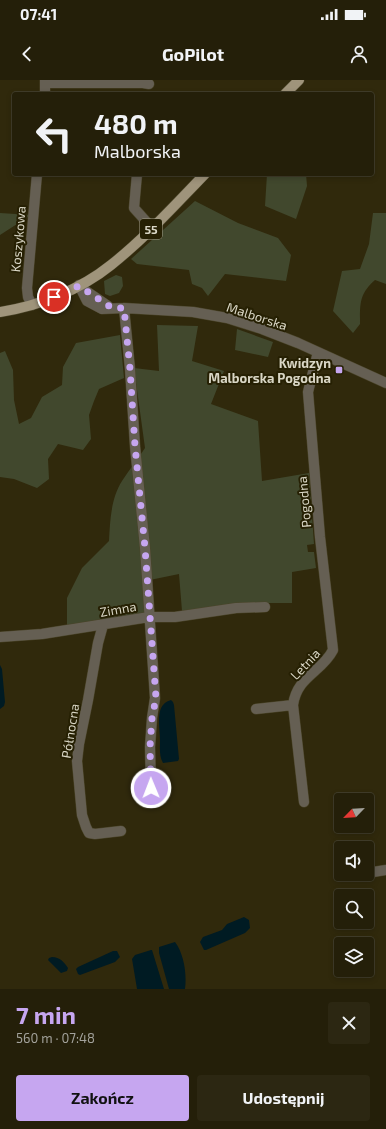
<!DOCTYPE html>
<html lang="pl">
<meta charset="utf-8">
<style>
body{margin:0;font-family:"Exo 2",sans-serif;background:#2c2712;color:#f1f3f6;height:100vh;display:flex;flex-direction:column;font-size:15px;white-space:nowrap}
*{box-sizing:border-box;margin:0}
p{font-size:13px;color:#a3a29c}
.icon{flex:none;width:22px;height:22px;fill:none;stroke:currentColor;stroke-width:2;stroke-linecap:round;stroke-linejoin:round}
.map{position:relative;height:909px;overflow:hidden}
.drawer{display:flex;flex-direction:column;background:#241f09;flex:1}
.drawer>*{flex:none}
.top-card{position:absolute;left:12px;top:12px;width:362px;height:84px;border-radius:4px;box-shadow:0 2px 6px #0003,0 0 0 1px #413d2a;background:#241f09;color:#f1f3f6;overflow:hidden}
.needle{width:26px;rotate:245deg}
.tools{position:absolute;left:334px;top:713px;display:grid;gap:8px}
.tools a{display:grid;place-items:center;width:40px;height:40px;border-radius:4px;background:#241f09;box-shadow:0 2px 6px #0003,0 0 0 1px #413d2a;font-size:20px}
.pin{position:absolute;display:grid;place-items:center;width:34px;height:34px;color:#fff;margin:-17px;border:2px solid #fff;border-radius:50%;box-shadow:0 1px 4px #0007}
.me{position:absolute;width:44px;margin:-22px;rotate:359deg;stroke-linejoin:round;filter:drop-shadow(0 0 3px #0008)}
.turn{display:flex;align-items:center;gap:14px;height:84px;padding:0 16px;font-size:18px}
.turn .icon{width:52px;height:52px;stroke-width:2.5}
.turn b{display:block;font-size:28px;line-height:34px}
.round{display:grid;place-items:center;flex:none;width:42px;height:42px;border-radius:4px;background:#2c2712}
.overview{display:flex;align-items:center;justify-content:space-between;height:68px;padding:0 16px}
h1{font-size:24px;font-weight:700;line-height:30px;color:#c6a6f0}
.button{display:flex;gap:8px;margin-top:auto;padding:8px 16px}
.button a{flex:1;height:46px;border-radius:4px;background:#c6a6f0;color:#111;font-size:16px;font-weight:700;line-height:46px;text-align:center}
.button a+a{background:#2c2712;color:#f1f3f6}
.status{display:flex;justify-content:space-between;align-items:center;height:28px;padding:0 20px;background:#241f09;direction:ltr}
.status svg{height:11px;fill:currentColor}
header{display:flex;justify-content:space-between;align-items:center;height:52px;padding:0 16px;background:#241f09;font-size:18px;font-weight:700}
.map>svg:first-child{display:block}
.green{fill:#41482d}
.water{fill:#001b23}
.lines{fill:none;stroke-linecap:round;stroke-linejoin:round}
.minor-casing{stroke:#4b452a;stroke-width:11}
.major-casing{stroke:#4b452a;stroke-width:11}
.minor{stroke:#655f53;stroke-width:10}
.major{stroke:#9f947b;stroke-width:10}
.route{stroke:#c6a6f0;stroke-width:7;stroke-dasharray:0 12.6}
.poi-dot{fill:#c6a6f0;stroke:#262003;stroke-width:1.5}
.labels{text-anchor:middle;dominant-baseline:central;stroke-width:4;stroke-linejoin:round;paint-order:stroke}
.shield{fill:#262003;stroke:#a39f8b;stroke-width:1}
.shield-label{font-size:12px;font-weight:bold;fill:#d9d6c5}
.street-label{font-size:13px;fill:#d9d6c5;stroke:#262003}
.poi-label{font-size:13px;font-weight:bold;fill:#d9d6c5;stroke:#262003;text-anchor:end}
</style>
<div class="status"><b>07:41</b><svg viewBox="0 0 49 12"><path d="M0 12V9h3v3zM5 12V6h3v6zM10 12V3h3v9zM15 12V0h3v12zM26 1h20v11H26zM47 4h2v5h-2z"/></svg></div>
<header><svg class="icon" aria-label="back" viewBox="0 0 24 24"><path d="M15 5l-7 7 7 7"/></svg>GoPilot<svg class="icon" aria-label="person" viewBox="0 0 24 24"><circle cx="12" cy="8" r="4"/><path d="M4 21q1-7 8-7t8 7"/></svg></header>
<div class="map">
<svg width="386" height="909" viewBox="0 0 386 909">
<rect width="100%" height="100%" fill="#30290c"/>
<path class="green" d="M267,94h39l1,12 -11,33 -31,-13z
M195,121l43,22 40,15 13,17 -5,26 -61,-7 -17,22 -6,-8 -10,-4 -3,-14 -52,-6 -6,-5z
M0,133l31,2 -31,20z
M373,133h13v71l-11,-4c-16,14 -15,24 -15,44l-7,9 -20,-22 9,-40 18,-2 9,-25z
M116,195l6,2 1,9 -4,7 -9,3 -5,-2 -1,-13z
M157,245l41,1 -6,35 32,10 -13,33 47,17 4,60 47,-8 5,71 -7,1 1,7h6l2,16 -24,4v31h-54l-56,8 -3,-37 -34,7 3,31 -81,13v-27l15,-30 27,-27c1,-20 2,-43 13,-60 7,-11 16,-22 23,-33l-11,-80 25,3z
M237,249l36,13 -5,15 -33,-7z
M120,255l4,43 -25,11 -5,12 -5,14 2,24 -8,11 -25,-6 -10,15 1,20 -12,9 -23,-9 -14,-2v-124l5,-2 8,19 1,30 5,24 12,-6 11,-21 20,-12 1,-18 13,-24z"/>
<path class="water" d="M0,585l2,4 3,33 -1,4 -4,3z
M171,620l2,2 1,3 5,54 -1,2 -15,2c-4,-7 -3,-15 -3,-23 0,-12 -6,-36 11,-40z
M244,837l5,3 1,8 -5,5 -39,17h-2l-4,-8 3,-5 19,-7 5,-6z
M175,862c9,12 12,32 10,47h-16l-10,-36v-6z
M151,870h1l12,39h-27l-5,-30 3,-4z
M113,871h4l3,6 -5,5 -35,13 -2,-1 -2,-5 2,-2z
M52,877c8,0 12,5 16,11l-1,3 -6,2 -13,-13 1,-2z"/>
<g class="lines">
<defs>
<path id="minor" d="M45,0v14
M45,3h98l6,1
M137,94l-3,34 18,20
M79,205l8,16 15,8 22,-1 69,4 34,6 35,11 36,14 88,40
M80,207l28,19
M32,225l-4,-8 -1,-9 10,-114
M124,228l6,61 5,77 10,102 10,150 -3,20 -2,29 1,41
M103,545l-5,18 -10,57 -9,44 -2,17 5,54 4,12 3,6 6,1 26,-3
M0,557l42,-3 107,-17h26l61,-9 29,-1
M293,625l11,97
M256,629l37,-4c4,-29 29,-33 40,-55l-13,-113 -12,-145 10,-40
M367,793l19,-3"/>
<path id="major" d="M285,14l14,-14
M0,232c39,-6 80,-22 111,-47 34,-27 64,-60 94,-91"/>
</defs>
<use href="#minor" class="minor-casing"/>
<use href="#major" class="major-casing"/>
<use href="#minor" class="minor"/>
<use href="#major" class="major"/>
</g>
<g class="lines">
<path class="route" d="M54,217l25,-11 33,22h12l6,61 5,77 10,102 11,150 -4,20 -2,29 1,41"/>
</g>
<rect class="poi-dot" x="335" y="286" width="8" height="8" rx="2"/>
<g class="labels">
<rect class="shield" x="140" y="139" width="22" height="20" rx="3"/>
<g class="shield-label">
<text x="151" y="149">55</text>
</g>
<g class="street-label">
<text transform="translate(18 159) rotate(-85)">Koszykowa</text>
<text transform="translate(257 236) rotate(18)">Malborska</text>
<text transform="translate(304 422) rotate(-95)">Pogodna</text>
<text transform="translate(118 529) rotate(-10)">Zimna</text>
<text transform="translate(305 584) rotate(-47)">Letnia</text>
<text transform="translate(70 651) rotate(-81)">Północna</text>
</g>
<g class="poi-label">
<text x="331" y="283">Kwidzyn<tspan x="331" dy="15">Malborska Pogodna</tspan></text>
</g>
</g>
</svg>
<div class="tools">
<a><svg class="needle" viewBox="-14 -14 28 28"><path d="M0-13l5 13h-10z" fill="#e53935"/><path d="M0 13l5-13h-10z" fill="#a3a29c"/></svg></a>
<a><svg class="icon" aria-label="sound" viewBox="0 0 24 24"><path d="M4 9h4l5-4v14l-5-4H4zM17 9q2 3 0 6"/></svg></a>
<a><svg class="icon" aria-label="search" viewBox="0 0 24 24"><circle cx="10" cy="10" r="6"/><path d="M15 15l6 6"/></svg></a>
<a><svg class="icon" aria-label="layers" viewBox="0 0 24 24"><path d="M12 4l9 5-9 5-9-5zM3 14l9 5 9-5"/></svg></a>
</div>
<div class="pin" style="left:54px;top:217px;background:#d93025"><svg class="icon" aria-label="arrive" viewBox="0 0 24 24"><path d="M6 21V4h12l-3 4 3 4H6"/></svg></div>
<svg class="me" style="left:151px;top:708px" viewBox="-20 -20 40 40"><circle r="17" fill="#c6a6f0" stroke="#fff" stroke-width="3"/><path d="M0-11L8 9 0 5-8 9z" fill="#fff"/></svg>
<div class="top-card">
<div class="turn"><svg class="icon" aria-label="left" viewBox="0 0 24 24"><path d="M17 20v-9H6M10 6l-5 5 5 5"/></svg><div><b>480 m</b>Malborska</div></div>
</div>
</div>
<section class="drawer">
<div class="overview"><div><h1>7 min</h1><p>560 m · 07:48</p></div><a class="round"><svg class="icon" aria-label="close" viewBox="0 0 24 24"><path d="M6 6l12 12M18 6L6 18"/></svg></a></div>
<div class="button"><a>Zakończ</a><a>Udostępnij</a></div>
</section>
